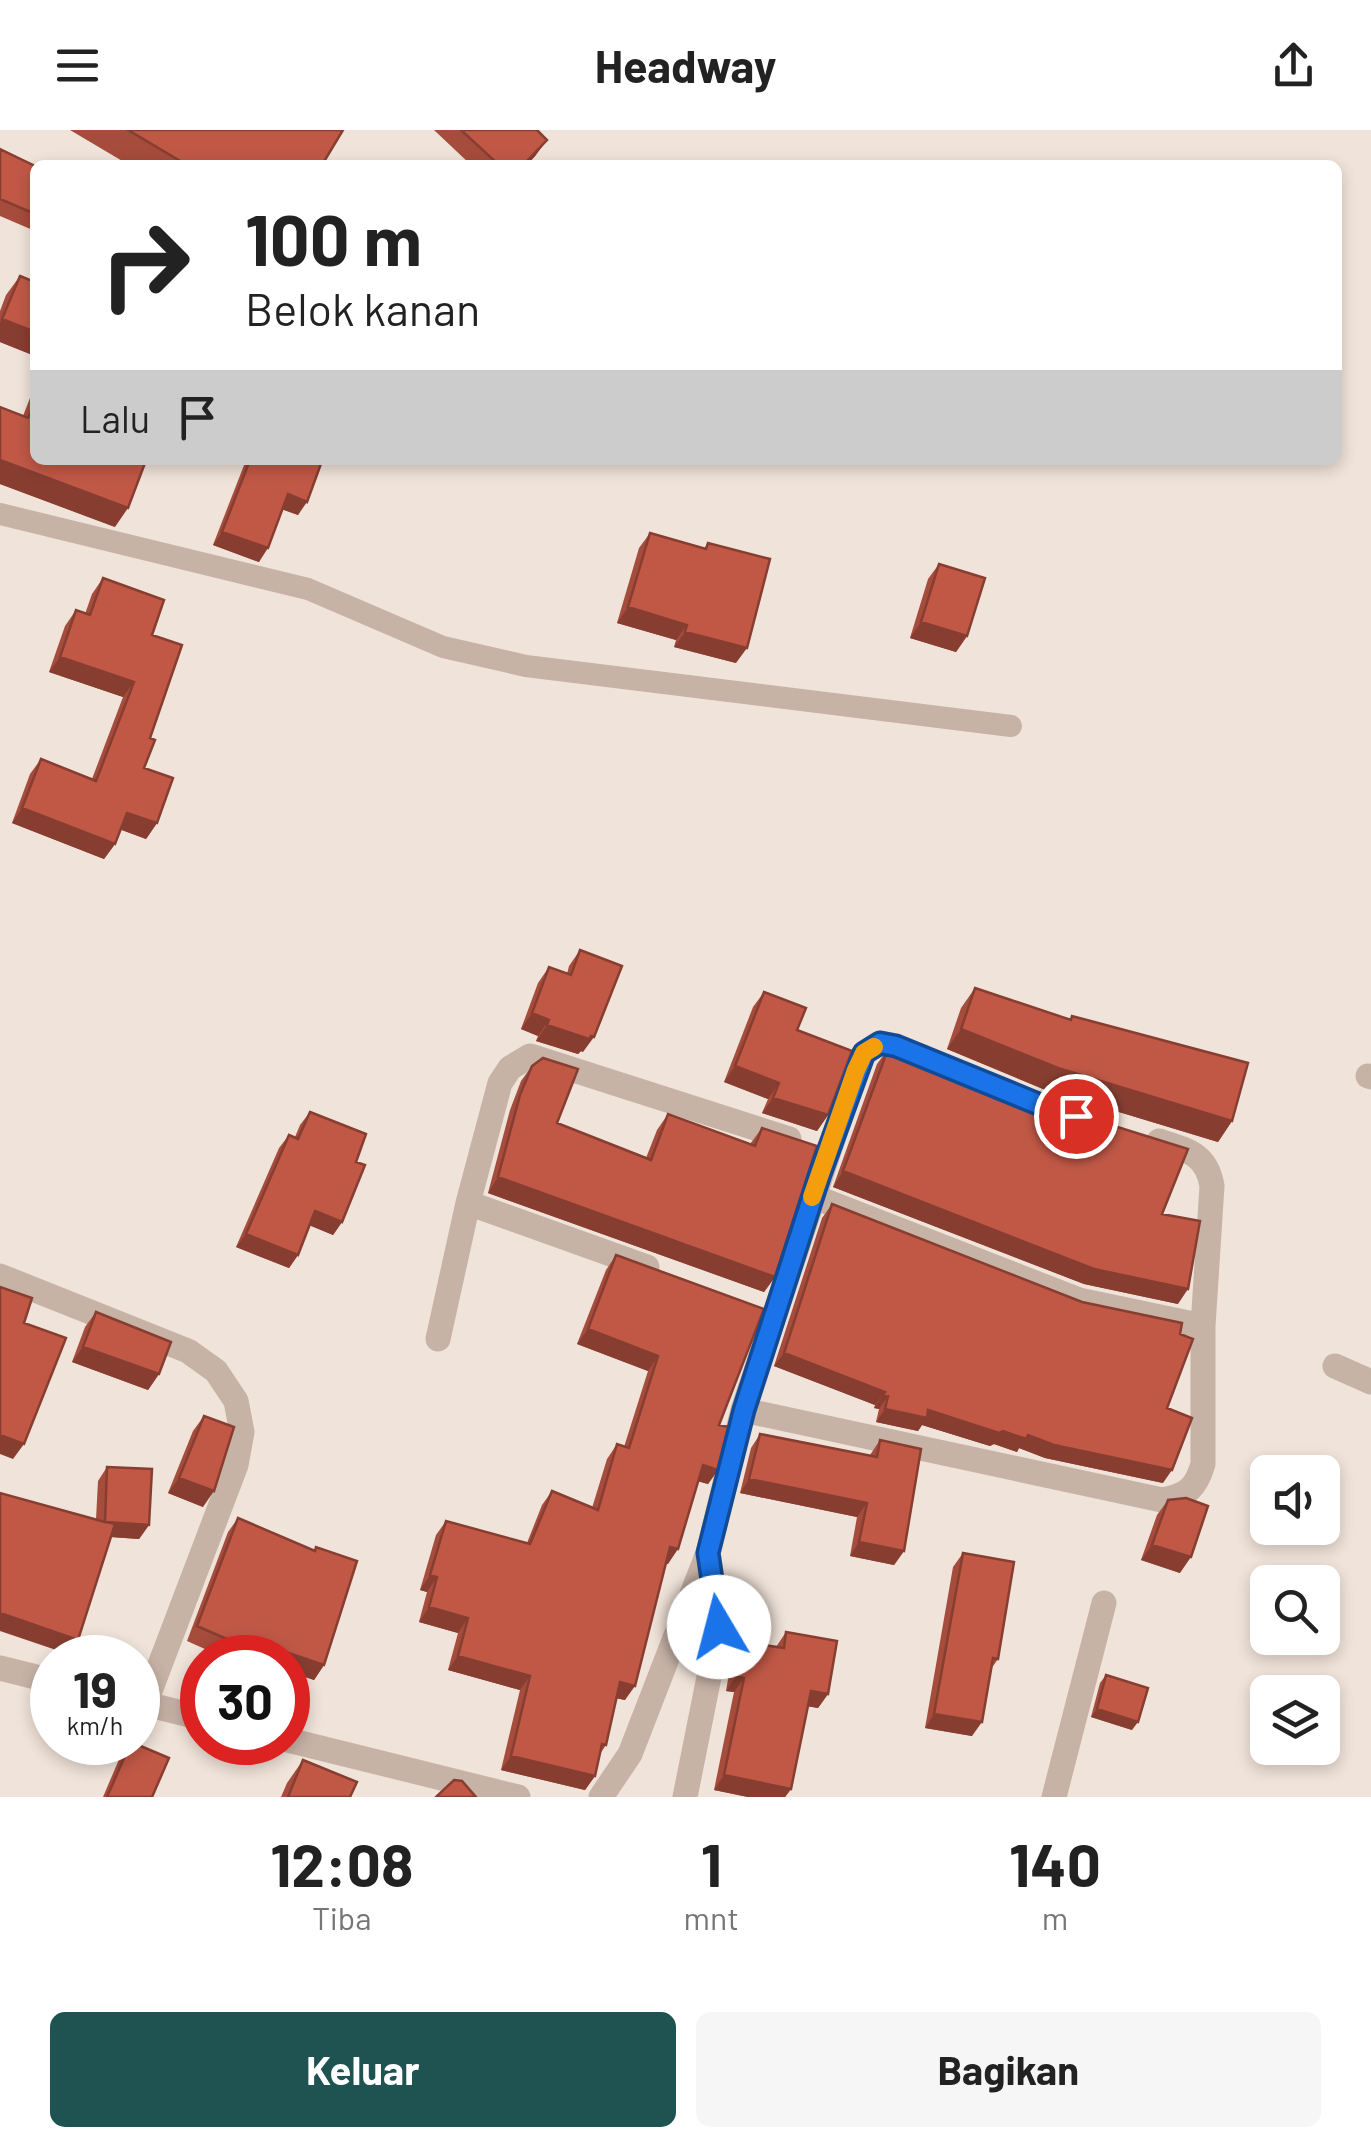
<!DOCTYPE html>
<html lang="id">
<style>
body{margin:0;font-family:Barlow,sans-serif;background:#f6f6f6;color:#222;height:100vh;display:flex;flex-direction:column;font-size:38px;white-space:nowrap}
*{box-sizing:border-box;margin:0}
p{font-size:32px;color:#767676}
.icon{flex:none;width:55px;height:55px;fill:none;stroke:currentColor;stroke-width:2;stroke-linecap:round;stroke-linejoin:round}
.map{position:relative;height:1667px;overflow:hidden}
.panel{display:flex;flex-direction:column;background:#fff;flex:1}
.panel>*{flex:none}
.guide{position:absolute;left:30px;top:30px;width:1312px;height:305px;border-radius:15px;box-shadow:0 5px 15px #0003;background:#fff;color:#222;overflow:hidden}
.tools{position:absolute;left:1250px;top:1325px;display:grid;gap:20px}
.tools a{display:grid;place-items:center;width:90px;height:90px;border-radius:15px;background:#fff;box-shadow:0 5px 15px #0003;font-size:50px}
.speed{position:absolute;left:30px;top:1505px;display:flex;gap:20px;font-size:50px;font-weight:700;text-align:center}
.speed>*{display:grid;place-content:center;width:130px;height:130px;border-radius:50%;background:#fff;box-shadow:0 5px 15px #0003;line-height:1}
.speed small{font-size:25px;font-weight:400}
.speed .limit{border:15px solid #d22;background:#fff;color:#111}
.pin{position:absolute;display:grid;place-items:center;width:85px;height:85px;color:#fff;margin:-42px;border:5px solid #fff;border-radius:50%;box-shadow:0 2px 10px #0007}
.me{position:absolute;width:110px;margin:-55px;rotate:352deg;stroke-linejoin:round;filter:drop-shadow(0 0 8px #0008)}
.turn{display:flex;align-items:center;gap:35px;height:210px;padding:0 50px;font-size:45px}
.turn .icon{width:130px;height:130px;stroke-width:2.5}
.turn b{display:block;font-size:70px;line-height:85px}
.then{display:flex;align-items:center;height:95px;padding:0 50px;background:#0003;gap:20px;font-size:38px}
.eta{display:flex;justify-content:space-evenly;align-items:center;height:170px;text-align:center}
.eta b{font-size:60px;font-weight:700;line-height:70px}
.primary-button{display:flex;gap:20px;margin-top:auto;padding:20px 50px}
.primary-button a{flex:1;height:115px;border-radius:15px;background:#1e5352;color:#fff;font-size:40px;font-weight:700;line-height:115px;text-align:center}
.primary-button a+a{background:#f6f6f6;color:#222}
header{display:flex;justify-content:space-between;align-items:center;height:130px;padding:0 50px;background:#fff;font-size:45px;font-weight:700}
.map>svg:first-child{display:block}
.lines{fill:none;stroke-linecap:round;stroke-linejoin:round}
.lane{stroke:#c7b2a6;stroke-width:22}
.street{stroke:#c7b2a6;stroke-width:25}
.wall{fill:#a64c3c}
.shaded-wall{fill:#873e31}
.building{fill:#c15846;stroke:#873e31;stroke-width:2.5}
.route-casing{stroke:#114b97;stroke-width:25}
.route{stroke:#1a73e8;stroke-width:18}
.slow{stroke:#f59e0b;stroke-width:18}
</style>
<header><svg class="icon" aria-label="menu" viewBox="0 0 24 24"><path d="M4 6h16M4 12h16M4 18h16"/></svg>Headway<svg class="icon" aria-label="share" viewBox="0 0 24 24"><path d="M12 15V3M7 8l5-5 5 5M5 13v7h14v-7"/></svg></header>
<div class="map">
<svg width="1371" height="1667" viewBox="0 0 1371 1667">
<rect width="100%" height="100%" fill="#f0e3d9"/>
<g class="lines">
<path class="lane" d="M0,384l308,75 135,58 83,19 485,60"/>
<path class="street" d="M1368,946l3,1
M812,1066l267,104 124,26
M468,1073l179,64
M0,1146l188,75 28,20 20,30 6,31 -6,33 -91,239
M438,1209l30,-136 32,-120 10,-15 20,-12 259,83
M1335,1236l36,16
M743,1280l419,90c25,-4 34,-12 41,-36v-138l9,-140c-5,-32 -25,-36 -53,-45
M0,1538l52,13
M138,1572l64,16
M288,1610l230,57
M601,1667l29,-43 78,-201 35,-143 113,-340 8,-17 16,-10 43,14
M685,1667l34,-170 -10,-69
M1054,1667l50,-194"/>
</g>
<path class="wall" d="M70,0h273l-21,35h-193z
M434,0h103l-1,25 -9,10h-56z
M0,19l35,17v65l-35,-15z
M20,146l15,80 -35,-14v-31l6,-16z
M35,255v75l80,67 -115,-43v-77l23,9z
M246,330h74l-22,55 -16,-6 -23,53 -46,-17z
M650,403l54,16 4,-6 28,120 -62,-16 2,-7 -59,-17 22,-75z
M939,434l28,72 -11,16 -46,-14 18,-59z
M103,448l49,57 -2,103 -6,30 13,55 -11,16 -26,-10 -5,15 -11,15 -92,-36 18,-49 11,-15 51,20 31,-82 -74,-25 16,-46 11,-16 9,4 7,-20z
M580,820l3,102 -2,-1 -3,3 -42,-13 2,-5 -17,-7 17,-46 11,-16 18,7 2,-8z
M975,858l94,32 3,-4 160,105 -14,21 -175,-53 -96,-40 14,-41z
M764,862l33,38 31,85 -11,16 -55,-18 6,-14 -44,-17 29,-75z
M888,919l274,165 16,90 -94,-20 -251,-97 44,-123z
M532,936l25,57 89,35 11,-28 11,-16 82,30 12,-16 13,149 -11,15 -276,-99 22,-83 11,-29z
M310,982l46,50 -14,60 -9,13 -23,-10 -12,30 -9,13 -53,-21 43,-99 10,-13 6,2 5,-12z
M832,1074l335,204 -4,75 -118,-25 -26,-10 -2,4 -23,-8 -4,2 -68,-21 -4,6 -42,-9 3,-13 -5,-1 1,-3 -101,-39 48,-148z
M616,1125l103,170 -1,45 -10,14 -10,-3 -30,83 -2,-1 -41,137 -9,-2 -10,47 -6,9 -5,22 -10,14 -84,-20 19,-80 -72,-20 10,-37 -39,-11 8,-30 -7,-2 16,-55 10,-14 81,22 15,-38 10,-14 40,17 15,-49 10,-15 7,3 24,-76 -71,-27 29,-74z
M96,1182l63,62 -11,16 -76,-28 13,-35z
M204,1286l-1,91 -35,-14 25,-62z
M760,1304l110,21 10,-15 24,111 -10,14 -44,-9 7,-39 -117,-24 11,-45z
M107,1337l42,58 -10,14 -28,-2 -43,117 28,-135 2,-38z
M1168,1370l12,73 -39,-13 16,-45z
M238,1388l76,33 2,-4 8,118 -10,15 -26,-9v-13l-56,-6 -3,6h-4l-38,-17 41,-109z
M963,1423l35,106 -7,10 -19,67 -47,-8 28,-161z
M786,1502l42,62 -10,14 -11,-2 -16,83 -6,8h-37l-34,-7 20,-98 -8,-1 6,-35 10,-14 34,5z
M1106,1545l26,55 -41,-13 9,-34z
M131,1612l21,55h-49l17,-40z
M303,1630l47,37h-69l6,-14z"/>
<path class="shaded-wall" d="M547,10l-11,15 -9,10h-4z
M2,189l33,13v24l-35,-14v-20z
M0,330l128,48 -13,19 -115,-43z
M288,364l19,8 -9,13 -20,-7z
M222,402l46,16 -9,14 -46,-17z
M628,477l59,18 -11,15 -59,-17z
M921,492l46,14 -11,16 -46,-14z
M685,502l62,16 -11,15 -62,-16z
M60,527l74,25 -11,15 -74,-25z
M22,678l93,36 -11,15 -92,-36z
M127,683l30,10 -11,16 -30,-11z
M532,883l17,7 -11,16 -17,-7z
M547,895l47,12 -11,15 -2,-1 -3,3 -42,-13z
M961,899l271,92 -14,21 -175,-53 -96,-40z
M735,936l44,17 -11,16 -44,-17z
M773,968l55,17 -11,16 -55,-18z
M843,1041l345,118 -10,15 -94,-20 -251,-97z
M498,1047l277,100 -11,15 -276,-99z
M315,1081l27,11 -9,13 -27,-11z
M246,1104l52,21 -9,13 -53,-21z
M588,1199l70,27 -10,15 -71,-27z
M83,1217l76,27 -11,16 -76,-28z
M784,1223l101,39 -10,13 -101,-39z
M883,1265l5,1 -9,13 -5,-1z
M885,1279l43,1 75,21 25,4 144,35 -9,13 -118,-25 -26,-10 -2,4 -23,-8 -4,2 -68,-21 -4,6 -42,-9z
M0,1305l24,9 -11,15 -13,-5z
M703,1335l15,5 -10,14 -15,-4z
M179,1348l35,13 -11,16 -35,-14z
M749,1349l118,24 -10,14 -117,-24z
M106,1392l43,3 -10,14 -43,-3z
M859,1412l45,9 -10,14 -44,-9z
M1152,1415l39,12 -11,16 -39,-13z
M670,1417l8,2 -10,15 -8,-3z
M430,1445l7,2 -10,15 -7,-2z
M429,1477l39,11 -10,15 -39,-11z
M0,1483l78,27 -10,14 -68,-23z
M241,1507l83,28 -10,15 -26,-9v-13h-40l-16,-6z
M458,1526l72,20 -10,14 -72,-20z
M736,1546l8,2 -10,14 -8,-1z
M620,1552l15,4 -10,14 -15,-3z
M811,1561l17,3 -10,14 -18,-3z
M1097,1579l41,13 -6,8 -41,-13z
M934,1584l48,8 -10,14 -47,-8z
M511,1626l84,20 -10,14 -84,-20z
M724,1645l67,14 -6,8h-37l-34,-7z"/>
<path class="building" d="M128,0h215l-21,35h-135z
M461,0h76l10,10 -24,25h-24z
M0,19l35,17v48l-35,-15z
M20,146l15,6v50l-33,-13z
M35,271v59h102l8,3 -17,45 -128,-48v-53l28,11z
M250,330l72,1 -15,41 -19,-8 -20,54 -46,-16z
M650,403l56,16 2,-6 62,16 -23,89 -62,-16 2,-7 -59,-18z
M939,434l46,14 -18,58 -46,-14z
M103,448l61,22 -12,35 30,10 -32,93 5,2 -11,28 29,10 -16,45 -30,-10 -12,31 -93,-36 19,-49 55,22 38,-99 -74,-25 16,-47 14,5z
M580,820l42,16 -28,71 -3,-1 -2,3 -42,-14 2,-5 -17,-7 17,-46 22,8z
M975,858l96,32 1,-4 176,47 -16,58 -174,-53 -97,-39z
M764,862l42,16 -9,22 55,21 -24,64 -55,-17 6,-15 -44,-17z
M894,915l150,59 144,45 -26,65 38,7 -12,68 -94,-20 -251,-98 45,-122z
M543,928l35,11 -21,54 94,37 17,-46 87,32 7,-18 55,18 -42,131 -277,-100 22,-82 12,-29z
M310,982l56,22 -10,28 9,3 -23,57 -27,-11 -17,44 -52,-21 43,-99 9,4z
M832,1074l250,98 100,21 -2,11 13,5 -26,69 25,10 -20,52 -118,-25 -26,-10 -2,4 -23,-8 -4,2 -71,-23 -1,8 -42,-9 3,-13 -5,-1 2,-3 -101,-39z
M616,1125l148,54 -45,116 10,2 -11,43 -15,-5 -25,84 -8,-2 -35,139 -15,-4 -14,63 -4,-1 -7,32 -84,-20 19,-80 -72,-20 10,-38 -39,-11 8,-30 -7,-2 16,-54 84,23 22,-53 46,19 19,-66 12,4 29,-92 -70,-27z
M0,1157l32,11 -8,25 42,15 -42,106 -24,-9z
M96,1182l75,30 -12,32 -76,-27z
M204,1286l30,11 -20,64 -35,-13z
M760,1304l117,23 3,-17 41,9 -17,102 -45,-9 8,-39 -118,-24z
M107,1337l45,2 -3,56 -43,-3 9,2 -37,116 -78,-27v-120l105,29z
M1186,1368l22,8 -17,51 -39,-12 16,-45z
M238,1388l77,33 1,-4 41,14 -33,104 -83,-28 -3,7 -41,-18z
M963,1423l51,9 -16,97 -5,-1 -11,64 -48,-8z
M786,1502l51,9 -9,53 -17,-3 -20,98 -67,-14 20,-97 -8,-2 6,-34 42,6z
M1106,1545l42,13 -10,34 -41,-13z
M131,1612l38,16 -17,39h-45z
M303,1630l54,22 -7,15h-62z
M454,1650l8,1 14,16h-40z"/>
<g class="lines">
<defs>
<path id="route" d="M719,1497l-11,-74 36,-143 76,-236 44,-121 16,-10 16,3 142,58 38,12"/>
</defs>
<use href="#route" class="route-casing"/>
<use href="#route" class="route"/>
<path class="slow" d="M812,1067l44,-127 8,-17 10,-6"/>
</g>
</svg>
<div class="tools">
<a><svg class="icon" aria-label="sound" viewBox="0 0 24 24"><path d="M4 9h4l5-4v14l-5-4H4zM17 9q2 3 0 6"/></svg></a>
<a><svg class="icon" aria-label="search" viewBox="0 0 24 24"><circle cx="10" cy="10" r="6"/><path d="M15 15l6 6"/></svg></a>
<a><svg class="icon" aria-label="layers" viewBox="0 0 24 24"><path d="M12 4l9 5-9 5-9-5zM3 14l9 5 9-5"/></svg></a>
</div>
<div class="speed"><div>19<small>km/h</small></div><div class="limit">30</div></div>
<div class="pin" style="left:1076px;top:986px;background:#d93025"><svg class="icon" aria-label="arrive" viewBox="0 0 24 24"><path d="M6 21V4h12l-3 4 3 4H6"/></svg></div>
<svg class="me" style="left:719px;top:1497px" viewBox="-20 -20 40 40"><circle r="19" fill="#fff"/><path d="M0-13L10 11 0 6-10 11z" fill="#1a73e8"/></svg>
<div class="guide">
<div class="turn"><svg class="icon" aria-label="right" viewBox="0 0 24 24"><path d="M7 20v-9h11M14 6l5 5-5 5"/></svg><div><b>100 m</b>Belok kanan</div></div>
<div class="then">Lalu<svg class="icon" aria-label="arrive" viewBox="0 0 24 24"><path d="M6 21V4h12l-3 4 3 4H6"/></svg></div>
</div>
</div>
<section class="panel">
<div class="eta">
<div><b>12:08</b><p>Tiba</p></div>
<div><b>1</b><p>mnt</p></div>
<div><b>140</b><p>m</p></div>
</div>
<div class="primary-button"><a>Keluar</a><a>Bagikan</a></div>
</section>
